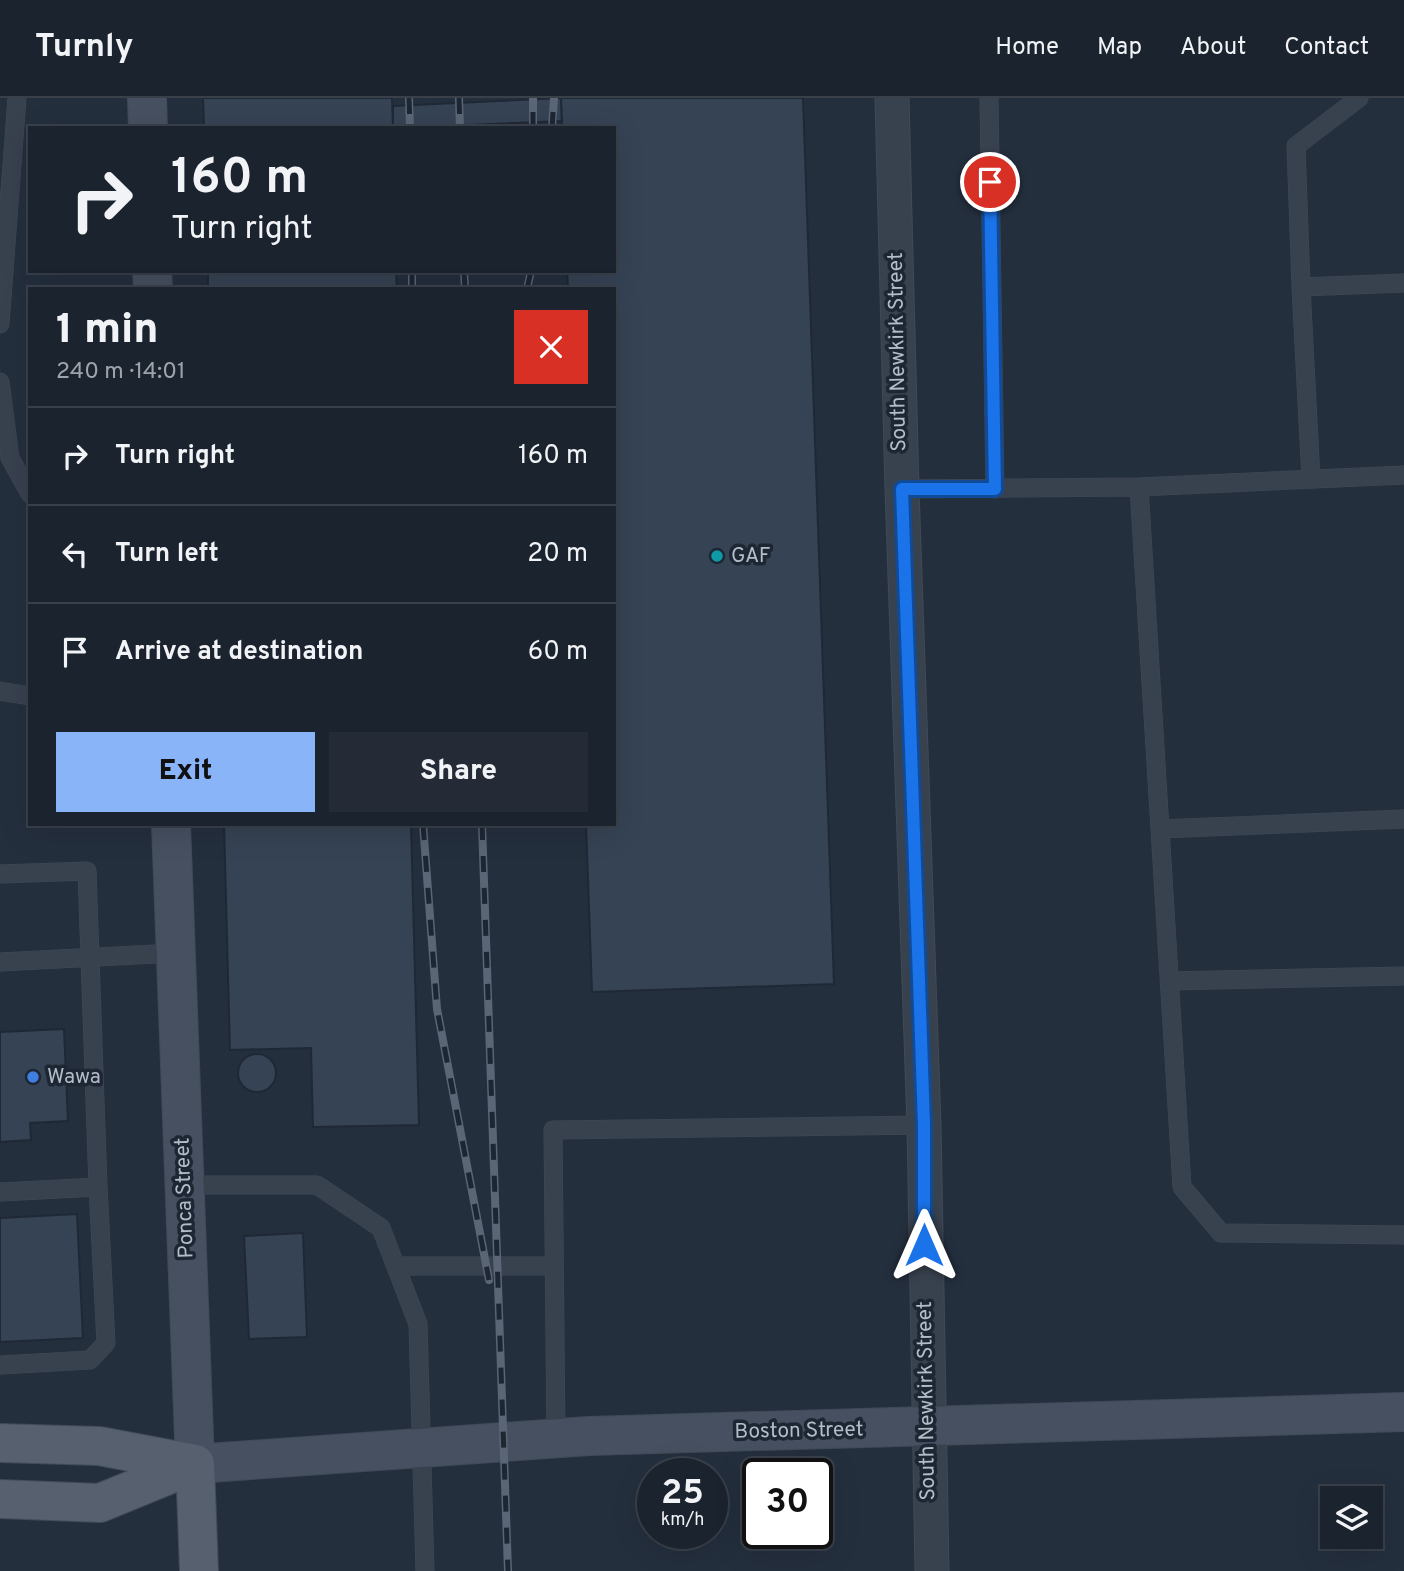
<!DOCTYPE html>
<meta charset="utf-8">
<style>
body{margin:0;font-family:Overpass,sans-serif;background:#242b36;color:#f1f3f6;height:100vh;display:flex;flex-direction:column;font-size:26px;white-space:nowrap}
*{box-sizing:border-box;margin:0}
p{font-size:23px;color:#a0a4aa}
.icon{flex:none;width:38px;height:38px;fill:none;stroke:currentColor;stroke-width:2;stroke-linecap:round;stroke-linejoin:round}
.map{position:relative;flex:1;overflow:hidden}
.sheet{position:absolute;left:28px;top:189px;width:588px;height:539px;display:flex;flex-direction:column;background:#1b232e;border-radius:0px;box-shadow:0 7px 28px #0002,0 0 0 2px #39404a}
.sheet>*{flex:none}
.guide{position:absolute;left:28px;top:28px;width:588px;height:147px;border-radius:0px;box-shadow:0 7px 28px #0002,0 0 0 2px #39404a;background:#1b232e;color:#f1f3f6;overflow:hidden}
.fabs{position:absolute;left:1320px;top:1388px;display:grid;gap:14px}
.fabs a{display:grid;place-items:center;width:63px;height:63px;border-radius:0px;background:#1b232e;box-shadow:0 7px 28px #0002,0 0 0 2px #39404a;font-size:35px}
.speed{position:absolute;left:637px;top:1360px;display:flex;gap:14px;font-size:35px;font-weight:700;text-align:center}
.speed>*{display:grid;place-content:center;width:91px;height:91px;border-radius:50%;background:#1b232e;box-shadow:0 7px 28px #0002,0 0 0 2px #39404a;line-height:1}
.speed small{font-size:18px;font-weight:400}
.speed .limit{border:4px solid #111;border-radius:10px;background:#fff;color:#111}
.pin{position:absolute;display:grid;place-items:center;width:60px;height:60px;color:#fff;margin:-30px;border:4px solid #fff;border-radius:50%;box-shadow:0 2px 7px #0007}
.me{position:absolute;width:77px;margin:-38px;rotate:0deg;stroke-linejoin:round;filter:drop-shadow(0 0 5px #0008)}
.turn{display:flex;align-items:center;gap:24px;height:147px;padding:0 28px;font-size:32px}
.turn .icon{width:91px;height:91px;stroke-width:2.5}
.turn b{display:block;font-size:49px;line-height:60px}
.round{display:grid;place-items:center;flex:none;width:74px;height:74px;border-radius:0px;background:#242b36}
.summary{display:flex;align-items:center;justify-content:space-between;height:119px;padding:0 28px}
h1{font-size:42px;font-weight:800;line-height:52px}
.button{display:flex;gap:14px;margin-top:auto;padding:14px 28px}
.button a{flex:1;height:80px;border-radius:0px;background:#8ab4f8;color:#111;font-size:28px;font-weight:800;line-height:80px;text-align:center}
.button a+a{background:#242b36;color:#f1f3f6}
ul{padding:0;list-style:none}
li{display:flex;align-items:center;gap:21px;height:98px;padding:0 28px;border-top:2px solid #39404a}
li div{flex:1}
li b{display:block;font-size:26px}
li em{font-style:normal}
header{display:flex;align-items:center;gap:42px;box-sizing:border-box;height:98px;padding:0 35px;background:#1b232e;border-bottom:2px solid #39404a}
header strong{font-size:33px}
nav{display:flex;gap:38px;margin-inline-start:auto;font-size:24px}
.map>svg:first-child{display:block}
.building{fill:#364354;stroke:#1f2835;stroke-width:2}
.lines{fill:none;stroke-linecap:round;stroke-linejoin:round}
.lane-casing{stroke:#414a57;stroke-width:19}
.street-casing{stroke:#414a57;stroke-width:35}
.secondary-casing{stroke:#414a57;stroke-width:40}
.primary-casing{stroke:#414a57;stroke-width:40}
.lane{stroke:#38414e;stroke-width:18}
.street{stroke:#38414e;stroke-width:33}
.secondary{stroke:#465061;stroke-width:38}
.primary{stroke:#56606e;stroke-width:38}
.rail-casing{stroke:#5a6575;stroke-width:8}
.rail{stroke:#1d2633;stroke-width:5;stroke-dasharray:16;stroke-linecap:butt}
.route-casing{stroke:#114b97;stroke-width:18}
.route{stroke:#1a73e8;stroke-width:12}
.culture-dot{fill:#0f9aa8;stroke:#1d2633;stroke-width:2.5}
.shop-dot{fill:#3f7fe0;stroke:#1d2633;stroke-width:2.5}
.labels{text-anchor:middle;dominant-baseline:central;stroke-width:7;stroke-linejoin:round;paint-order:stroke}
.street-label{font-size:21px;fill:#b4bcc9;stroke:#1d2633}
.poi-label{font-size:21px;fill:#b4bcc9;stroke:#1d2633;text-anchor:start}
</style>
<header>
<strong>Turnly</strong>
<nav><a>Home</a><a>Map</a><a>About</a><a>Contact</a></nav>
</header>
<div class="map">
<svg width="1404" height="1473" viewBox="0 0 1404 1473">
<rect width="100%" height="100%" fill="#242f3e"/>
<path class="building" d="M203,0h189l1,30h-189z
M561,0h242l31,886 -242,8 -6,-168h28v-535h-46l-1,-18h47v-143h-52z
M561,0l1,23 -169,7v-22z
M208,173h188l1,18h-189z
M224,726h187l8,301 -106,2 -2,-79 -81,2z
M64,931l4,92 -38,2 1,17 -31,2v-110z
M238 975a19 19 0 1 1 38 0a19 19 0 1 1-38 0Z
M77,1116l6,124 -83,4v-124z
M303,1135l4,104 -58,2 -5,-103z"/>
<g class="lines">
<defs>
<path id="lane" d="M989,0l6,391
M1301,189l-5,-141 63,-48
M0,226l17,-226
M0,284l10,76 20,36
M1311,381l-10,-192 103,-4
M1139,389l265,-12
M902,391l237,-2 43,700 39,46 183,2
M0,593l30,5
M1160,731l244,-10
M0,776l87,-3 11,316 -98,5
M0,864l175,-9
M1169,883l235,-5
M184,1087h133l64,43 37,96 7,247
M398,1168h156
M0,1267l90,-5 16,-17 -8,-156
M556,1341l-3,-309 371,-5"/>
<path id="street" d="M892,0l10,391 22,636 8,446"/>
<path id="secondary" d="M147,0l1,30
M152,173l1,18
M171,726l24,640 394,-28 815,-24"/>
<path id="primary" d="M0,1345l99,3 96,18
M195,1366l4,107
M0,1401l100,4 95,-39"/>
</defs>
<use href="#lane" class="lane-casing"/>
<use href="#street" class="street-casing"/>
<use href="#secondary" class="secondary-casing"/>
<use href="#primary" class="primary-casing"/>
<use href="#lane" class="lane"/>
<use href="#street" class="street"/>
<use href="#secondary" class="secondary"/>
<use href="#primary" class="primary"/>
<defs>
<path id="rail" d="M409,0l1,30
M459,0l1,30
M533,30v-30
M552,30l2,-30
M464,173l1,18
M412,191v-18
M527,191l4,-18
M423,726l14,185 52,271
M482,726l26,747"/>
</defs>
<use href="#rail" class="rail-casing"/>
<use href="#rail" class="rail"/>
</g>
<g class="lines">
<defs>
<path id="route" d="M924,1147v-120l-22,-636h93l-5,-307"/>
</defs>
<use href="#route" class="route-casing"/>
<use href="#route" class="route"/>
</g>
<circle class="culture-dot" cx="717" cy="458" r="7"/>
<circle class="shop-dot" cx="33" cy="979" r="7"/>
<g class="labels">
<g class="street-label">
<text transform="translate(898 254) rotate(-91)">South Newkirk Street</text>
<text transform="translate(185 1100) rotate(-92)">Ponca Street</text>
<text transform="translate(927 1303) rotate(-91)">South Newkirk Street</text>
<text transform="translate(799 1333) rotate(-1)">Boston Street</text>
</g>
<g class="poi-label">
<text x="731" y="458">GAF</text>
<text x="47" y="979">Wawa</text>
</g>
</g>
</svg>
<div class="fabs">
<a><svg class="icon" aria-label="layers" viewBox="0 0 24 24"><path d="M12 4l9 5-9 5-9-5zM3 14l9 5 9-5"/></svg></a>
</div>
<div class="speed"><div>25<small>km/h</small></div><div class="limit">30</div></div>
<div class="pin" style="left:990px;top:84px;background:#d93025"><svg class="icon" aria-label="arrive" viewBox="0 0 24 24"><path d="M6 21V4h12l-3 4 3 4H6"/></svg></div>
<svg class="me" style="left:924px;top:1147px" viewBox="-20 -20 40 40"><path d="M0-17L14 15 0 8-14 15z" fill="#1a73e8" stroke="#fff" stroke-width="4"/></svg>
<div class="guide">
<div class="turn"><svg class="icon" aria-label="right" viewBox="0 0 24 24"><path d="M7 20v-9h11M14 6l5 5-5 5"/></svg><div><b>160 m</b>Turn right</div></div>
</div>
<section class="sheet">
<div class="summary"><div><h1>1 min</h1><p>240 m · 14:01</p></div><a class="round" style="background:#d93025;color:#fff"><svg class="icon" aria-label="close" viewBox="0 0 24 24"><path d="M6 6l12 12M18 6L6 18"/></svg></a></div>
<ul>
<li><svg class="icon" aria-label="right" viewBox="0 0 24 24"><path d="M7 20v-9h11M14 6l5 5-5 5"/></svg><div><b>Turn right</b></div><em>160 m</em></li>
<li><svg class="icon" aria-label="left" viewBox="0 0 24 24"><path d="M17 20v-9H6M10 6l-5 5 5 5"/></svg><div><b>Turn left</b></div><em>20 m</em></li>
<li><svg class="icon" aria-label="arrive" viewBox="0 0 24 24"><path d="M6 21V4h12l-3 4 3 4H6"/></svg><div><b>Arrive at destination</b></div><em>60 m</em></li>
</ul>
<div class="button"><a>Exit</a><a>Share</a></div>
</section>
</div>
